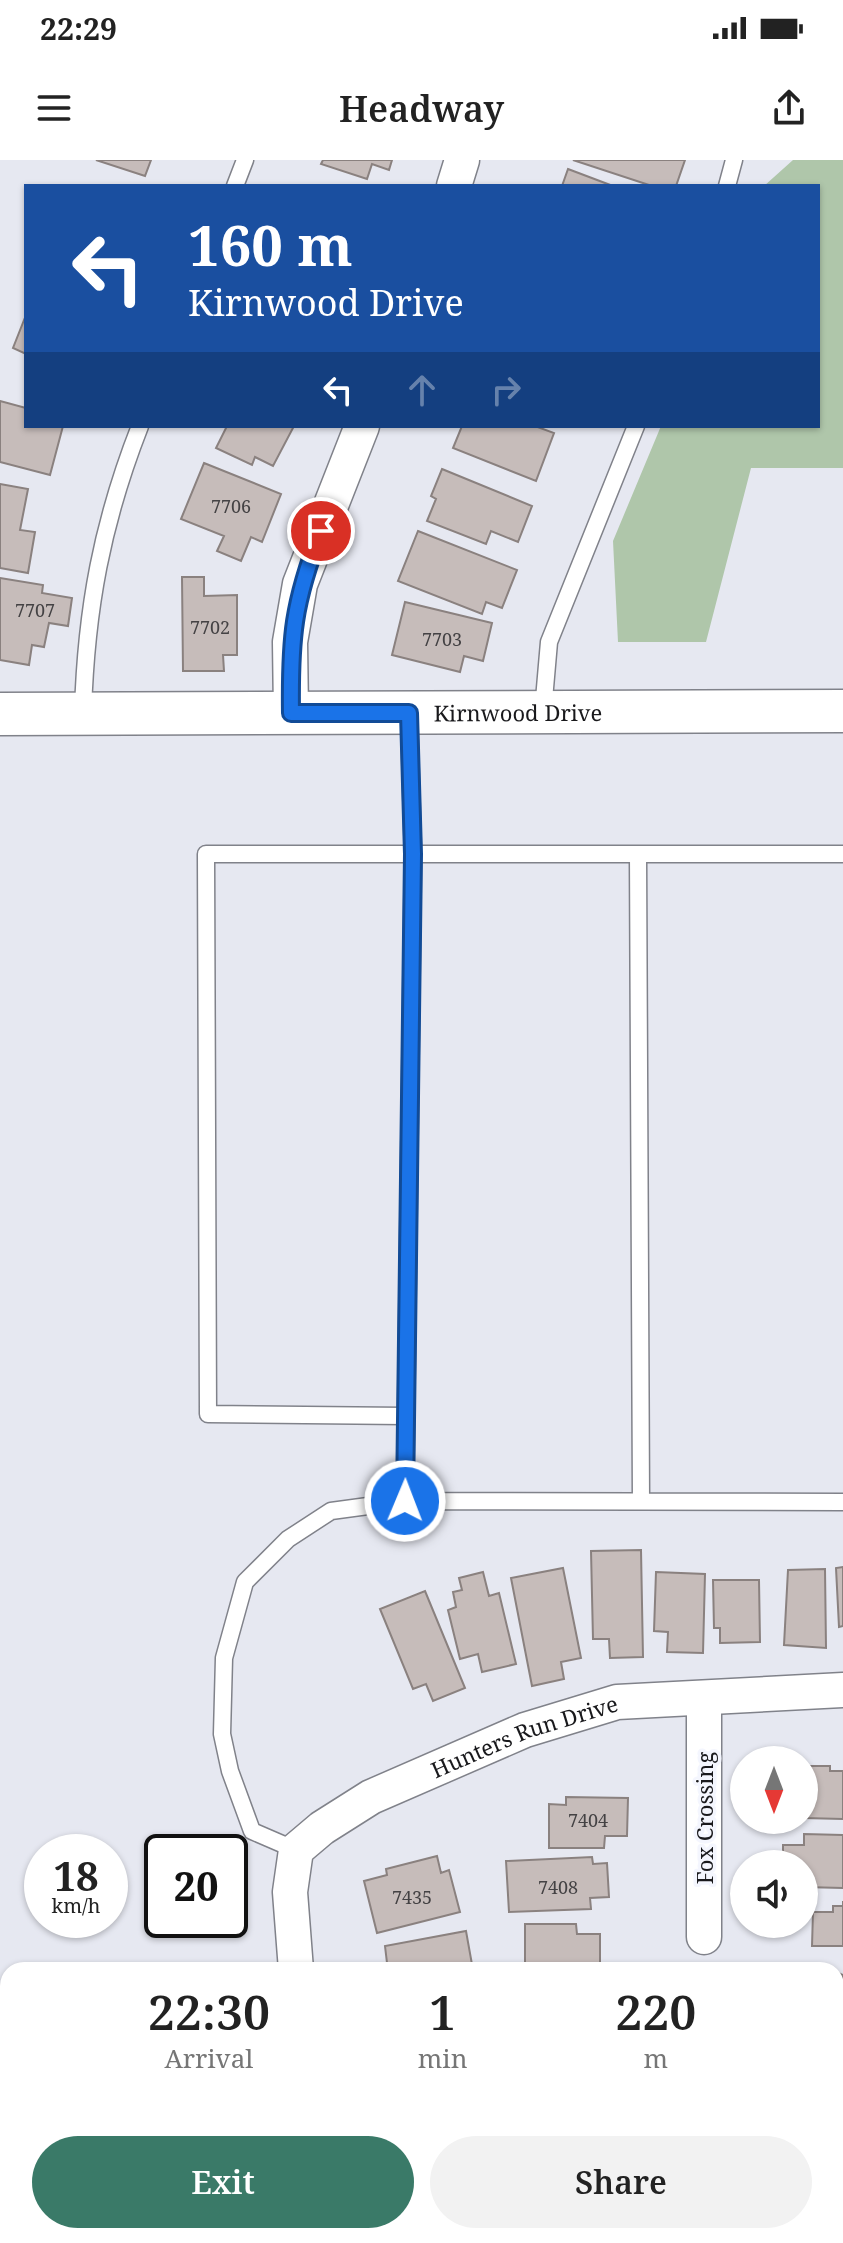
<!DOCTYPE html>
<style>
body{margin:0;font-family:"Noto Serif",serif;background:#f2f2f2;color:#222;height:100vh;display:flex;flex-direction:column;font-size:30px;white-space:nowrap}
*{box-sizing:border-box;margin:0}
p{font-size:26px;color:#767676}
.icon{flex:none;width:44px;height:44px;fill:none;stroke:currentColor;stroke-width:2;stroke-linecap:round;stroke-linejoin:round}
.map{position:relative;flex:1;overflow:hidden}
.details{position:absolute;left:0px;top:1802px;width:844px;height:282px;display:flex;flex-direction:column;background:#fff;border-radius:24px 24px 0 0;box-shadow:0 2px 6px #0004}
.details>*{flex:none}
.top-card{position:absolute;left:24px;top:24px;width:796px;height:244px;border-radius:0px;box-shadow:0 2px 6px #0004;background:#1a4fa0;color:#fff;overflow:hidden}
.needle{width:52px;rotate:180deg}
.buttons{position:absolute;left:730px;top:1586px;display:grid;gap:16px}
.buttons a{display:grid;place-items:center;width:88px;height:88px;border-radius:50%;background:#fff;box-shadow:0 2px 6px #0004;font-size:40px}
.speed{position:absolute;left:24px;top:1674px;display:flex;gap:16px;font-size:40px;font-weight:700;text-align:center}
.speed>*{display:grid;place-content:center;width:104px;height:104px;border-radius:50%;background:#fff;box-shadow:0 2px 6px #0004;line-height:1}
.speed small{font-size:20px;font-weight:400}
.speed .limit{border:4px solid #111;border-radius:12px;background:#fff;color:#111}
.pin{position:absolute;display:grid;place-items:center;width:68px;height:68px;color:#fff;margin:-34px;border:4px solid #fff;border-radius:50%;box-shadow:0 2px 8px #0007}
.me{position:absolute;width:88px;margin:-44px;rotate:1deg;stroke-linejoin:round;filter:drop-shadow(0 0 6px #0008)}
.turn{display:flex;align-items:center;gap:28px;height:168px;padding:0 32px;font-size:36px}
.turn .icon{width:104px;height:104px;stroke-width:2.5}
.turn b{display:block;font-size:56px;line-height:68px}
.lanes{display:flex;align-items:center;height:76px;padding:0 32px;background:#0003;justify-content:center;gap:40px;direction:ltr}
.lanes .off{opacity:.35}
.eta{display:flex;justify-content:space-evenly;align-items:center;height:136px;text-align:center}
.eta b{font-size:48px;font-weight:600;line-height:56px}
.primary-button{display:flex;gap:16px;margin-top:auto;padding:16px 32px}
.primary-button a{flex:1;height:92px;border-radius:48px;background:#3a7a68;color:#fff;font-size:32px;font-weight:600;line-height:92px;text-align:center}
.primary-button a+a{background:#f2f2f2;color:#222}
.status{display:flex;justify-content:space-between;align-items:center;height:56px;padding:0 40px;background:#fff;direction:ltr}
.status svg{height:22px;fill:currentColor}
header{display:flex;justify-content:space-between;align-items:center;height:104px;padding:0 32px;background:#fff;font-size:36px;font-weight:600}
.map>svg:first-child{display:block}
.green{fill:#afc6aa}
.building{fill:#c6bcba;stroke:#8a817f;stroke-width:2}
.lines{fill:none;stroke-linecap:round;stroke-linejoin:round}
.service-casing{stroke:#80828a;stroke-width:19}
.minor-casing{stroke:#80828a;stroke-width:37}
.tertiary-casing{stroke:#80828a;stroke-width:45}
.service{stroke:#fff;stroke-width:16}
.minor{stroke:#fff;stroke-width:34}
.tertiary{stroke:#fff;stroke-width:42}
.route-casing{stroke:#114b97;stroke-width:20}
.route{stroke:#1a73e8;stroke-width:14}
.labels{text-anchor:middle;dominant-baseline:central;stroke-width:7;stroke-linejoin:round;paint-order:stroke}
.number-label{font-size:18px;fill:#444244}
.street-label{font-size:22px;fill:#19191c;stroke:#f4f6fe}
</style>
<div class="status"><b>22:29</b><svg viewBox="0 0 49 12"><path d="M0 12V9h3v3zM5 12V6h3v6zM10 12V3h3v9zM15 12V0h3v12zM26 1h20v11H26zM47 4h2v5h-2z"/></svg></div>
<header><svg class="icon" aria-label="menu" viewBox="0 0 24 24"><path d="M4 6h16M4 12h16M4 18h16"/></svg>Headway<svg class="icon" aria-label="share" viewBox="0 0 24 24"><path d="M12 15V3M7 8l5-5 5 5M5 13v7h14v-7"/></svg></header>
<div class="map">
<svg width="843" height="2083" viewBox="0 0 843 2083">
<rect width="100%" height="100%" fill="#e6e8f1"/>
<path class="green" d="M793,0h50v308h-92l-45,174h-88l-5,-101 48,-115h157v-240h-54z"/>
<path class="building" d="M96,0h55l-6,16z
M323,0h69l-3,10 -17,-6 -5,15 -46,-15z
M573,0h112l-9,26h-24z
M568,9l45,17h-51z
M26,155v39l-13,-6z
M0,241l26,7v18h37l-13,49 -50,-13z
M227,266h67l-21,40 -18,-9 -3,8 -36,-17z
M462,266h73l19,7 -18,48 -83,-33z
M204,303l77,31 -19,48 -11,-5 -10,24 -24,-10 7,-15 -43,-17z
M442,309l90,37 -14,36 -27,-11 -5,13 -59,-23 9,-22 -5,-3z
M0,324l28,5 -8,41 15,2 -7,41 -28,-5z
M418,371l99,39 -15,38 -16,-6 -4,12 -84,-33z
M182,417h22v19l33,-1v60h-14l1,16h-41z
M0,418l43,7 -1,8 30,5 -4,28 -19,-3 -5,24 -12,-2 -3,20 -29,-5z
M405,442l87,21 -9,38 -19,-5 -4,16 -68,-17z
M641,1390l2,107 -33,1 -1,-19h-16l-2,-88z
M843,1407v59l-4,1 -3,-59z
M563,1408l18,90 -20,4 3,17 -32,7 -21,-108z
M825,1409l1,79 -42,-3 4,-75z
M483,1412l6,24 10,-3 17,71 -34,8 -4,-18 -18,5 -12,-49 8,-3 -3,-15 9,-2 -3,-12z
M656,1412l49,2 -2,79 -36,-1 1,-20 -14,-1z
M713,1420h46l1,62 -40,1v-15h-6z
M425,1431l40,97 -32,13 -7,-17 -13,5 -33,-80z
M804,1606h26v5h13v48l-39,-1z
M566,1637l62,1 -1,38h-22l-1,12h-55v-44l17,1z
M804,1674l39,1v53l-39,-1v-23h-21v-19h21z
M437,1696l4,17 8,-3 11,42 -83,21 -13,-52 23,-6 -1,-6z
M592,1697l1,7 14,-1 2,34 -19,1 1,11 -82,3 -3,-51z
M843,1741v45h-31l1,-34h20v-6h10z
M525,1764h51l1,10h23v36h-75z
M466,1771l7,39h-96l-1,-5 11,-2 -2,-17z
M836,1812l7,3v76l-7,-6z
M76,2076h66l4,7h-75l-2,-3z
M221,2076h53v1l-9,6h-40z"/>
<g class="lines">
<defs>
<path id="service" d="M235,26l10,-26
M727,26l7,-26
M543,551l6,-69 87,-216
M83,552c3,-103 19,-189 57,-286
M638,694l3,647
M406,1256l-198,-2 -2,-560h637
M405,1341l8,-647 -4,-140
M296,1690l-44,-19 -22,-60 -8,-37 2,-76 21,-76 43,-43 43,-28 74,-10 438,1
M836,2014h7
M610,2083v-7"/>
<g id="minor">
<path d="M454,26l8,-26"/>
<path d="M291,553l-1,-71 10,-58 62,-158"/>
<path d="M704,1538v239"/>
<path id="s1" d="M296,1810l-6,-78 6,-42 26,-22 49,-31 154,-67 92,-28 226,-12"/>
<path d="M339,2076l2,7"/>
</g>
<g id="tertiary">
<path id="s2" d="M0,554l843,-3"/>
</g>
</defs>
<use href="#service" class="service-casing"/>
<use href="#minor" class="minor-casing"/>
<use href="#tertiary" class="tertiary-casing"/>
<use href="#service" class="service"/>
<use href="#minor" class="minor"/>
<use href="#tertiary" class="tertiary"/>
</g>
<g class="lines">
<defs>
<path id="route" d="M321,371c-28,72 -31,107 -30,182h118l4,141 -8,647"/>
</defs>
<use href="#route" class="route-casing"/>
<use href="#route" class="route"/>
</g>
<g class="labels">
<g class="number-label">
<text x="231" y="346">7706</text>
<text x="35" y="450">7707</text>
<text x="210" y="467">7702</text>
<text x="442" y="479">7703</text>
<text x="588" y="1660">7404</text>
<text x="558" y="1727">7408</text>
<text x="412" y="1737">7435</text>
</g>
<g class="street-label">
<text stroke="none"><textPath href="#s2" startOffset="518">Kirnwood Drive</textPath></text>
<text stroke="none"><textPath href="#s1" startOffset="378">Hunters Run Drive</textPath></text>
<text transform="translate(704 1658) rotate(-90)">Fox Crossing</text>
</g>
</g>
</svg>
<div class="buttons">
<a><svg class="needle" viewBox="-14 -14 28 28"><path d="M0-13l5 13h-10z" fill="#e53935"/><path d="M0 13l5-13h-10z" fill="#767676"/></svg></a>
<a><svg class="icon" aria-label="sound" viewBox="0 0 24 24"><path d="M4 9h4l5-4v14l-5-4H4zM17 9q2 3 0 6"/></svg></a>
</div>
<div class="speed"><div>18<small>km/h</small></div><div class="limit">20</div></div>
<div class="pin" style="left:321px;top:371px;background:#d93025"><svg class="icon" aria-label="arrive" viewBox="0 0 24 24"><path d="M6 21V4h12l-3 4 3 4H6"/></svg></div>
<svg class="me" style="left:405px;top:1341px" viewBox="-20 -20 40 40"><circle r="17" fill="#1a73e8" stroke="#fff" stroke-width="3"/><path d="M0-11L8 9 0 5-8 9z" fill="#fff"/></svg>
<div class="top-card">
<div class="turn"><svg class="icon" aria-label="left" viewBox="0 0 24 24"><path d="M17 20v-9H6M10 6l-5 5 5 5"/></svg><div><b>160 m</b>Kirnwood Drive</div></div>
<div class="lanes"><svg class="icon" aria-label="left" viewBox="0 0 24 24"><path d="M17 20v-9H6M10 6l-5 5 5 5"/></svg><svg class="icon off" aria-label="ahead" viewBox="0 0 24 24"><path d="M12 20V5M6 11l6-6 6 6"/></svg><svg class="icon off" aria-label="right" viewBox="0 0 24 24"><path d="M7 20v-9h11M14 6l5 5-5 5"/></svg></div>
</div>
<section class="details">
<div class="eta">
<div><b>22:30</b><p>Arrival</p></div>
<div><b>1</b><p>min</p></div>
<div><b>220</b><p>m</p></div>
</div>
<div class="primary-button"><a>Exit</a><a>Share</a></div>
</section>
</div>
